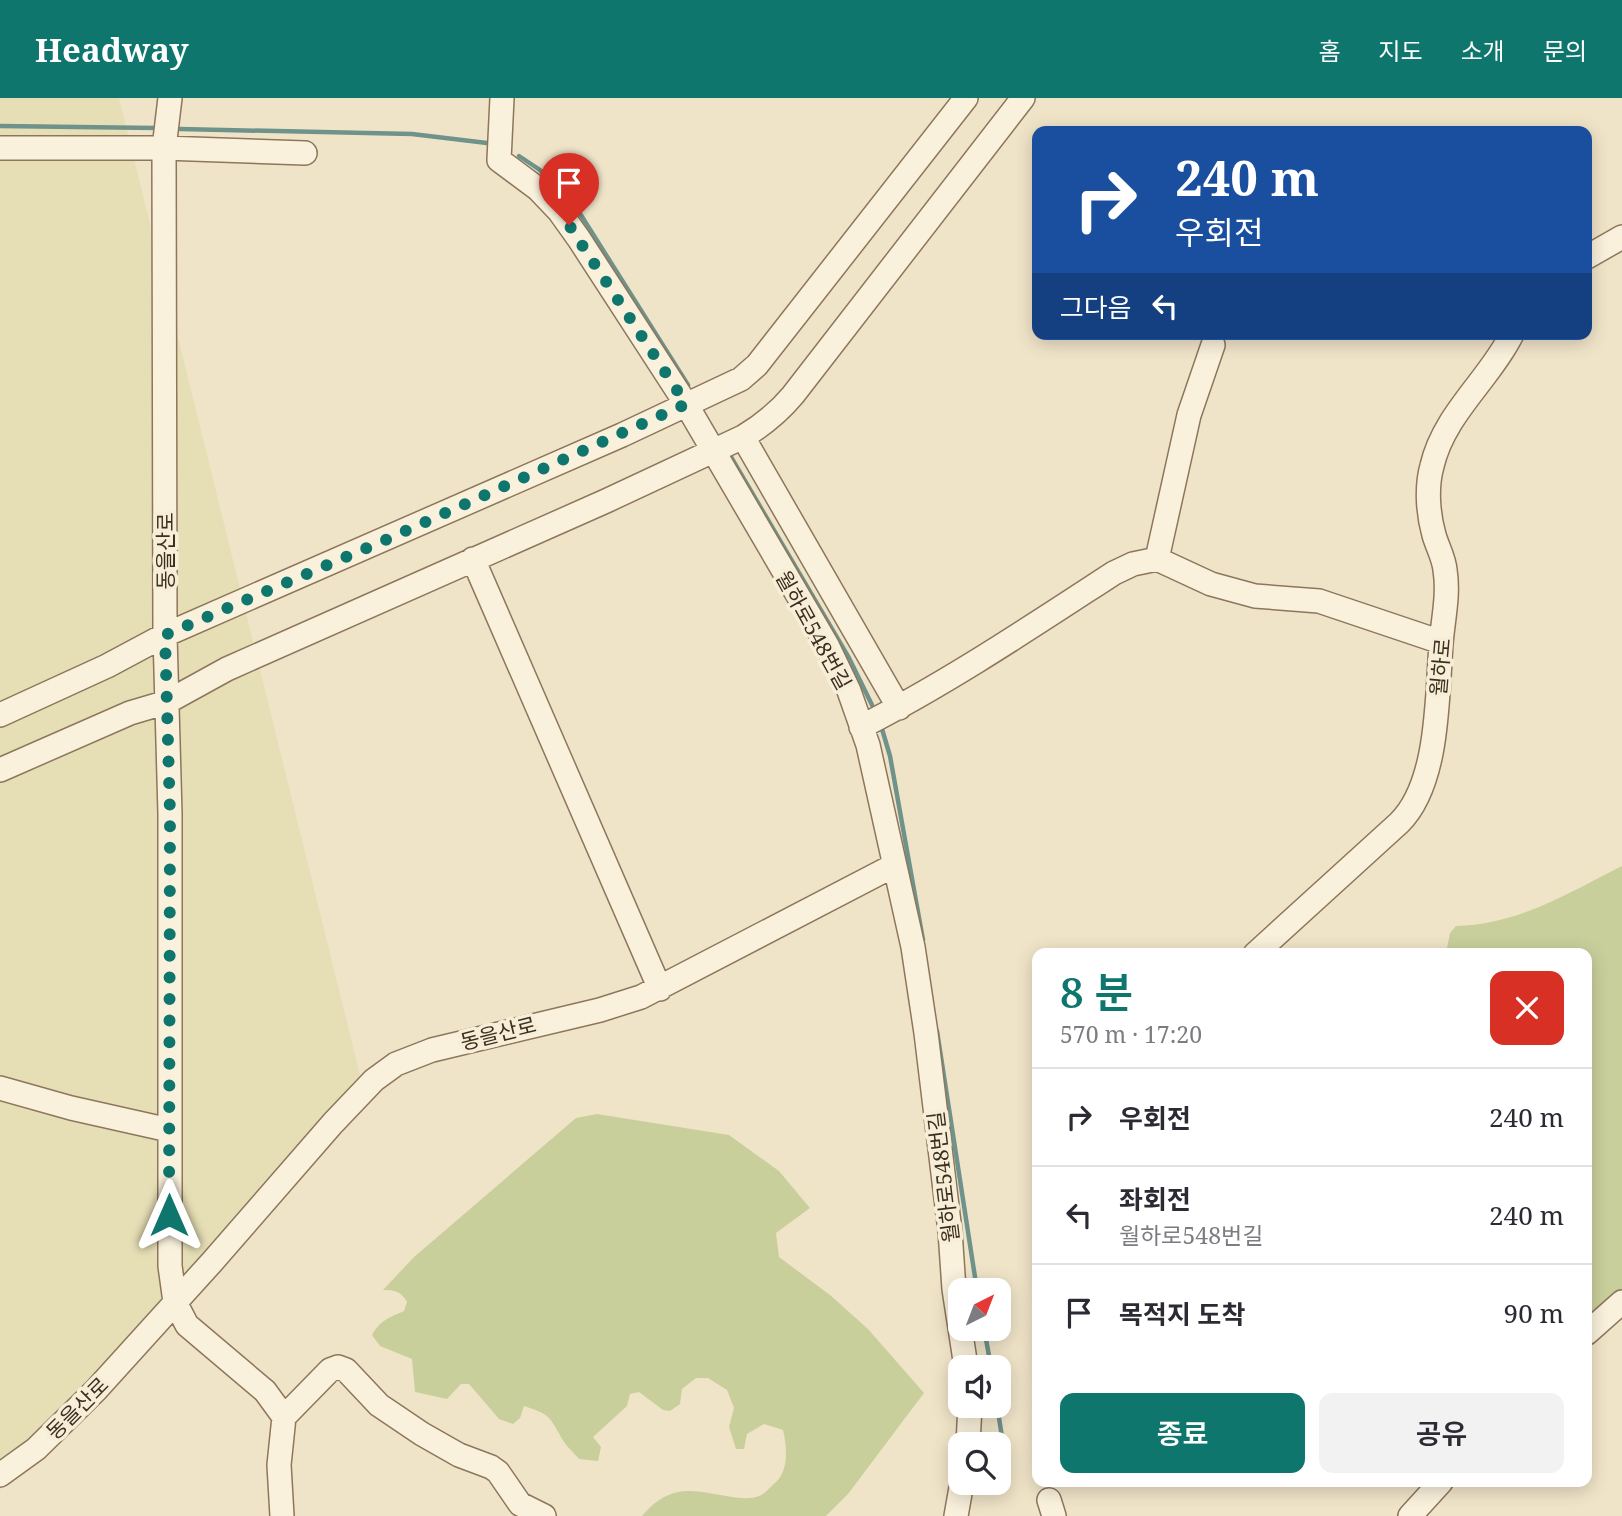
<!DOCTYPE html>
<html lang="ko">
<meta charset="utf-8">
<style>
body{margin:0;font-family:"Noto Serif","Noto Sans KR",serif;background:#f2f2f3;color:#2b2b33;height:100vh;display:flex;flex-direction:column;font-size:26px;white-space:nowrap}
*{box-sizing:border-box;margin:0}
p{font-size:23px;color:#7c7c81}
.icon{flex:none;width:38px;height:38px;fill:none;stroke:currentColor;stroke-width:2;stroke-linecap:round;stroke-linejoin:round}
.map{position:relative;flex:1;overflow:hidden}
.details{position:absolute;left:1032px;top:850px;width:560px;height:539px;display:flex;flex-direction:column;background:#fff;border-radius:14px;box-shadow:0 4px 18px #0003}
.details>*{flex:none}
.banner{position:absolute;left:1032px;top:28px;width:560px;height:214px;border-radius:14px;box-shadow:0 4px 18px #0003;background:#1a4fa0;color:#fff;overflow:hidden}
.needle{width:46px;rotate:42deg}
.tools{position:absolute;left:948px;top:1180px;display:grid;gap:14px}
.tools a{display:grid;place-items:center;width:63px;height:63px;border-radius:14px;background:#fff;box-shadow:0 4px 18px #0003;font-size:35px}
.pin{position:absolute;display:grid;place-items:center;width:60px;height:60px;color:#fff;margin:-72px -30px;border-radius:50% 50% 50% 0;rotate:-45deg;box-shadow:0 0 7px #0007}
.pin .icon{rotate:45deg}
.me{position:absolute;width:77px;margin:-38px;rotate:0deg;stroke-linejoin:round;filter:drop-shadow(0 0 5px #0008)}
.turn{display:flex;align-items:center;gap:24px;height:147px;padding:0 28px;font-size:32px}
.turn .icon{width:91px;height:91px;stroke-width:2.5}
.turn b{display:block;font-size:49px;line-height:60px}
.then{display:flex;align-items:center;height:66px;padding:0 28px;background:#0003;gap:14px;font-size:26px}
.round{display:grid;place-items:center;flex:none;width:74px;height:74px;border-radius:14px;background:#f2f2f3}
.head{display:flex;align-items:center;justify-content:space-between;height:119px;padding:0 28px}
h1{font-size:42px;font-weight:600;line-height:52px;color:#0f766e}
.action{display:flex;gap:14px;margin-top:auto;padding:14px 28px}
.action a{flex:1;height:80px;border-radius:14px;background:#0f766e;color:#fff;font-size:28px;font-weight:600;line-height:80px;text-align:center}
.action a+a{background:#f2f2f3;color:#2b2b33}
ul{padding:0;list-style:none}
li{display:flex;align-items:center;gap:21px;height:98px;padding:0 28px;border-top:2px solid #e1e1e2}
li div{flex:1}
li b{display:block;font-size:26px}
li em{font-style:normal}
header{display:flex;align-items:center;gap:42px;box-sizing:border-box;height:98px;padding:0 35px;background:#0f766e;color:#fff}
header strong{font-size:33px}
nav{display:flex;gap:38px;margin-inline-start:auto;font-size:24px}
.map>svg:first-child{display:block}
.farmland{fill:#e6deb5}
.green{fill:#c9cf9b}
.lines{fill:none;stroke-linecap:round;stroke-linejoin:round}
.stream{stroke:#6f938a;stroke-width:4.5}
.minor-casing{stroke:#8d765c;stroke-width:26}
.minor{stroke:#faf1dc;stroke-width:23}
.route{stroke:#0f766e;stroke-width:12;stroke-dasharray:0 21.6}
.labels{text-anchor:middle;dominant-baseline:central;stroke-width:7;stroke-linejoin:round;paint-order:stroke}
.street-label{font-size:21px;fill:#3d2e20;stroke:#f7eed8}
</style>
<header>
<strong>Headway</strong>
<nav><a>홈</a><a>지도</a><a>소개</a><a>문의</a></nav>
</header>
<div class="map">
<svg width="1622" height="1418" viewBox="0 0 1622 1418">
<rect width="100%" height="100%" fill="#f0e4c8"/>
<path class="farmland" d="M0,0h119l241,977 -360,415z"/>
<path class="green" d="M1622,768v425l-27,25 -8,-8v-354h-151l11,-6 3,-15 6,-7c62,-1 112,-33 166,-60z
M597,1016l132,21 50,36 31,37 -34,25 3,24 51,38 38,34 56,64 -76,101 -22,22h-184c9,-11 21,-21 36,-24 25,-5 61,12 81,4 6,-2 12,-10 17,-14 13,-13 11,-35 7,-52l-19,-6 -17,10 -3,15h-8l-7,-22 5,-19 -7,-18 -19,-12h-12l-14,11 -2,15 -10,7 -7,-1 -24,-18 -9,2 -3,12 -34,31 8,10 -3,14 -19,-2c-6,-7 -14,-14 -18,-22 -12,-22 -13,-23 -37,-31l-4,12 -7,6 -14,-5 -30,-35h-8l-14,15 -32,-7 -3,-33 -32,-13 -8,-11c7,-14 18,-18 32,-24l3,-9c-6,-11 -13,-12 -24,-12l31,-33 162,-139z"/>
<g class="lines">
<path class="stream" d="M0,28l156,2
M180,31l232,5 75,9
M519,58l21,14 39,42 109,173
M731,359l118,201 23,47
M882,631l8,27 33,184
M937,933l40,259
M984,1230l7,39
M997,1307l9,58"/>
<defs>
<path id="minor" d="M170,0l-6,50 1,487 5,179v452l5,36 12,23 78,66 19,26
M502,0l-3,62 39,29 21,22 20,28 107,165 141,241 22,46 19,54 45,202 13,86 24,198 4,58 12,78
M0,50h164l141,5
M1587,159l35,-20
M743,339l156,271
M473,461l187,430
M1157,461l54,25 44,12 64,5 122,41
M0,617l107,-49 58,-31 457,-200 119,-56 16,-14 209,-267
M861,629c88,-45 170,-100 253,-154l19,-9 24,-5 32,-144 24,-70
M0,672l130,-57 37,-11 60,-33 379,-168 137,-64c20,-12 35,-24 50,-42l230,-297
M1255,856l144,-131c40,-39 38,-126 42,-179 2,-25 8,-49 4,-74 -1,-12 -8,-24 -11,-35 -6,-21 -8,-48 -2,-69 12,-52 57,-86 80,-132
M0,990l71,20 98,22
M1587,1235l35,-31
M968,1346l2,-39
M0,1377l36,-26 60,-59 116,-128 121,-139 41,-43 22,-16 36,-14 168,-40 41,-13 252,-131
M1049,1402l5,16
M282,1418l-3,-51 5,-48 46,-47 8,-3 8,3 33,35 43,29 37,21 32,12 7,5 22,32 24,12
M956,1418l6,-34
M1410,1418l31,-34"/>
</defs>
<use href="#minor" class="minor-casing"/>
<use href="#minor" class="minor"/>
</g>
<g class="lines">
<path class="route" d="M169,1117l1,-401 -5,-179 225,-97 296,-134 -117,-179"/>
</g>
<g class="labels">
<g class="street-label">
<text transform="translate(165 453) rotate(-90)">동을산로</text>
<text transform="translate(814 532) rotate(61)">월하로548번길</text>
<text transform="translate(1440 569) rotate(-85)">월하로</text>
<text transform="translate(498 935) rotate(-14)">동을산로</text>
<text transform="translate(943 1079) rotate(-97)">월하로548번길</text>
<text transform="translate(77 1310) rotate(-45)">동을산로</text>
</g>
</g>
</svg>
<div class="tools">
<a><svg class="needle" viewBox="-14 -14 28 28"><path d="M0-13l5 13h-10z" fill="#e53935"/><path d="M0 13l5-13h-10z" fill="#7c7c81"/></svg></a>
<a><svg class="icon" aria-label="sound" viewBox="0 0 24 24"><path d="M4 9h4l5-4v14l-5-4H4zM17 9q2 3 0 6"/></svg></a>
<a><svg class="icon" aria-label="search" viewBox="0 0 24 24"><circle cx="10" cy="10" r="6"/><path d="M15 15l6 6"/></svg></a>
</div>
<div class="pin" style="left:569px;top:127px;background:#d93025"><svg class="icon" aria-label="arrive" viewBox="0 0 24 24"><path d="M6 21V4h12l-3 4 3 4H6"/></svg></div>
<svg class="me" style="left:169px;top:1117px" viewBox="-20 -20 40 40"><path d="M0-17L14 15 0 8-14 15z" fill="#0f766e" stroke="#fff" stroke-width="4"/></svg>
<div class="banner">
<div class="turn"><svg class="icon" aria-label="right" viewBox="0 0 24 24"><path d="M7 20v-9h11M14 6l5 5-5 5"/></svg><div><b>240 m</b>우회전</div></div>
<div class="then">그다음<svg class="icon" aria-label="left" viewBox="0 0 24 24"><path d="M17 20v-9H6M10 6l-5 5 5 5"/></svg></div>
</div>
<section class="details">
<div class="head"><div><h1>8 분</h1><p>570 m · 17:20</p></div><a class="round" style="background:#d93025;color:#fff"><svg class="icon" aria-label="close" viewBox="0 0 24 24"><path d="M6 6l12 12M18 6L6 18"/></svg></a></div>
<ul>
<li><svg class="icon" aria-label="right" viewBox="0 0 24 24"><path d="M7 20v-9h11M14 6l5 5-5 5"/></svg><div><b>우회전</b></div><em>240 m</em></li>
<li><svg class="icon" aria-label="left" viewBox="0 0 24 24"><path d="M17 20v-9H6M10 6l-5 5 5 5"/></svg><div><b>좌회전</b><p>월하로548번길</p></div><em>240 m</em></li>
<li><svg class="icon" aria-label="arrive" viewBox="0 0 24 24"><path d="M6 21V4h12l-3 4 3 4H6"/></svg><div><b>목적지 도착</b></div><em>90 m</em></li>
</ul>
<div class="action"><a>종료</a><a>공유</a></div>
</section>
</div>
